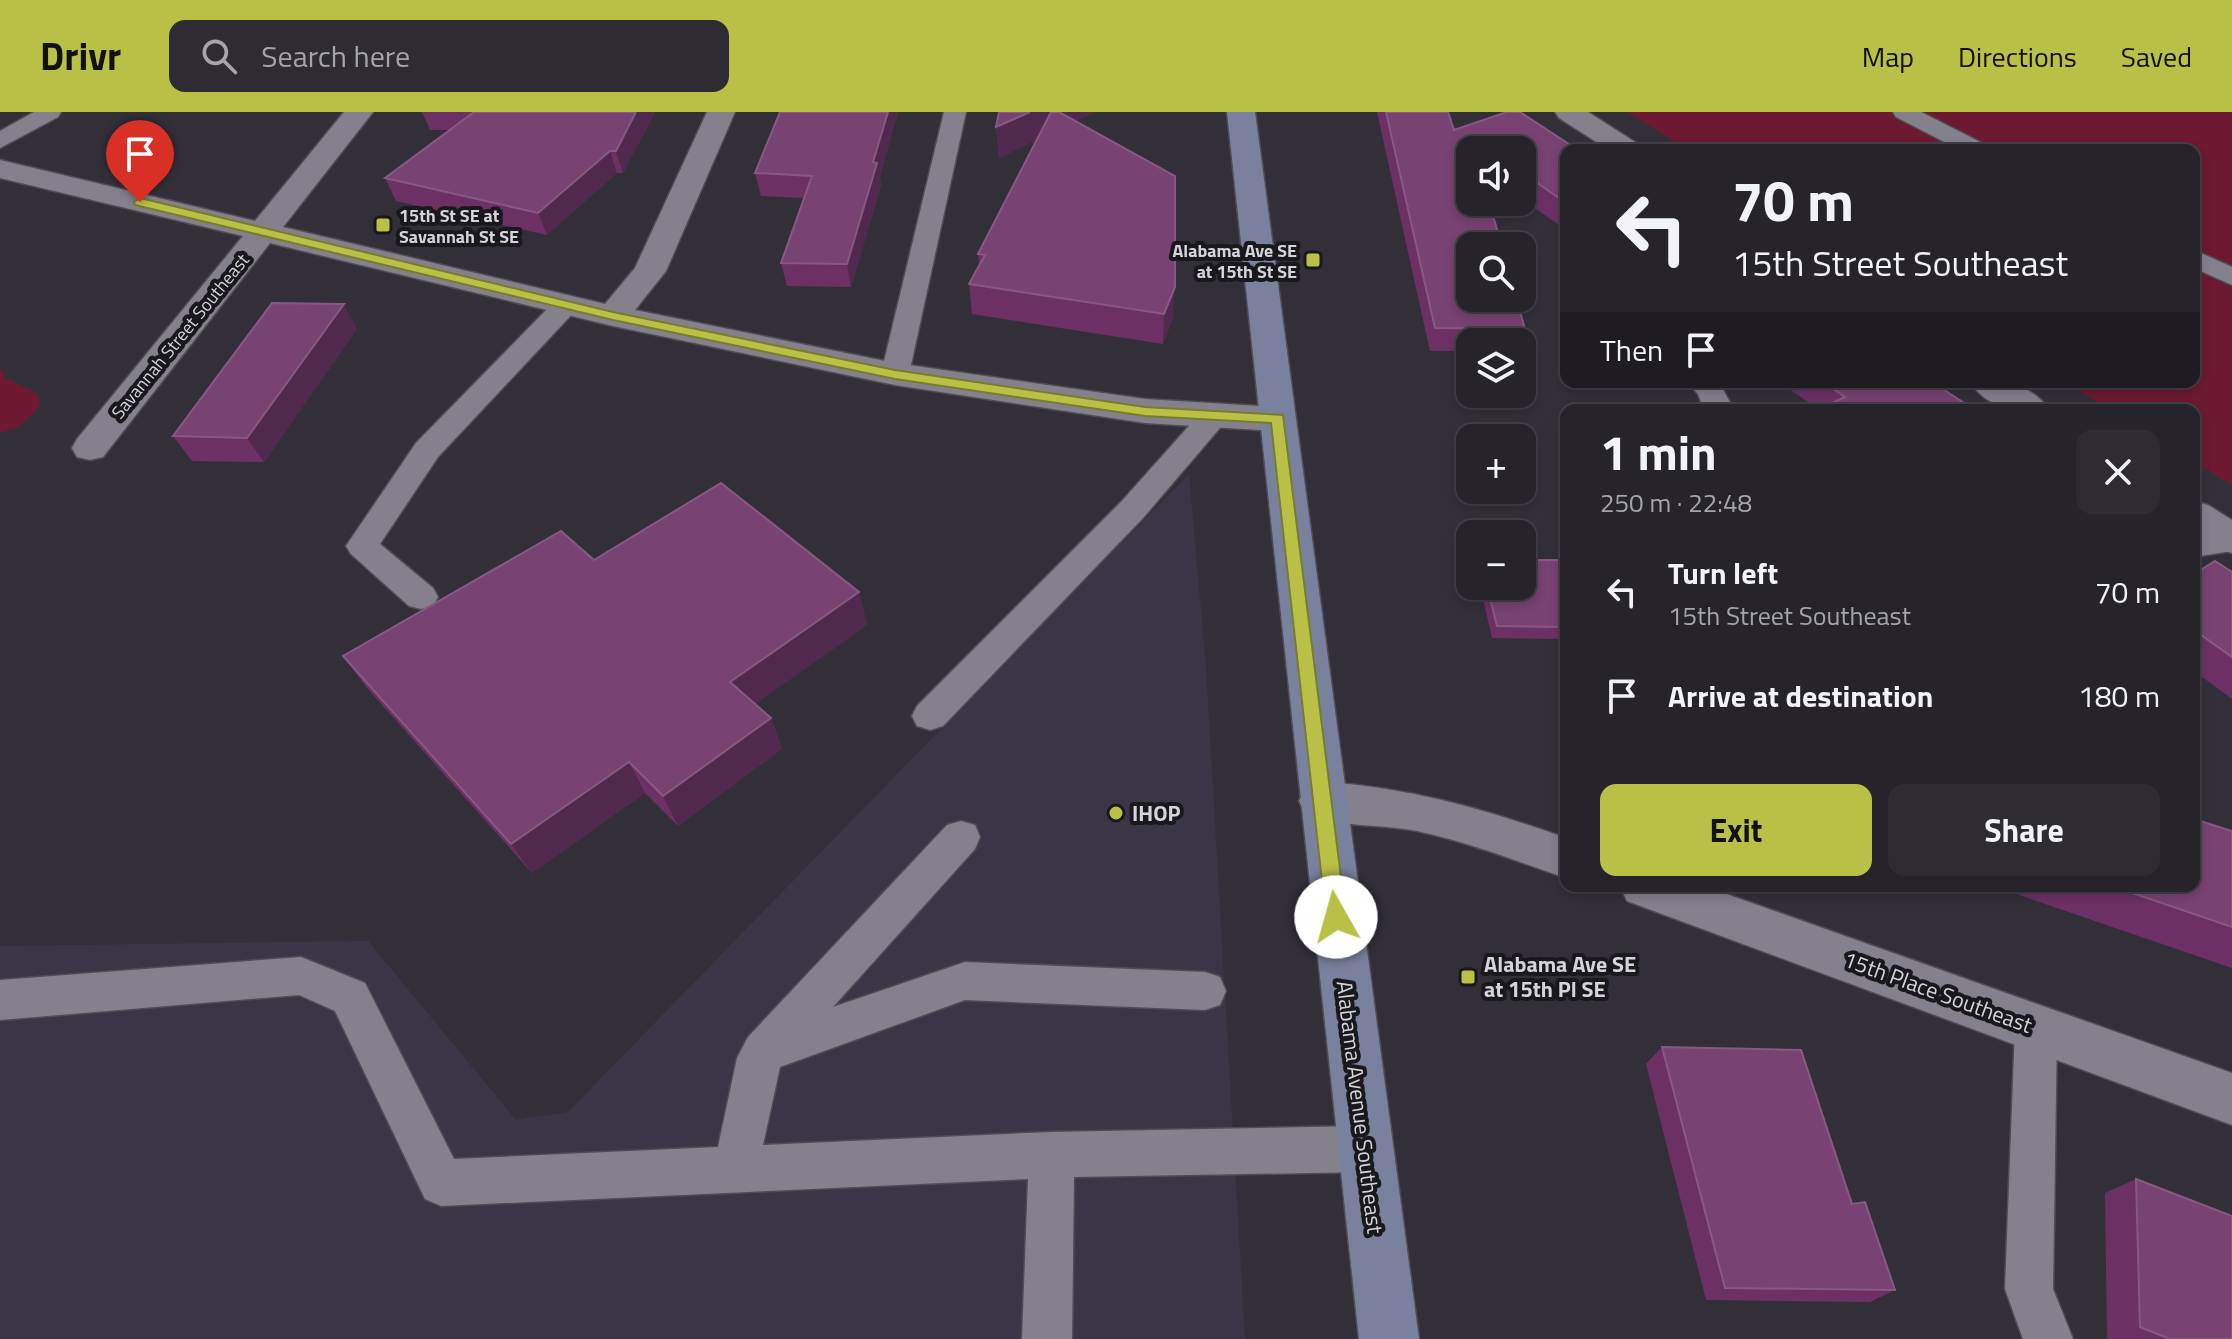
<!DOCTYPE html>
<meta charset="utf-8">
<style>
body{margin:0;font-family:"Titillium Web",sans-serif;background:#2e2b33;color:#f1f3f6;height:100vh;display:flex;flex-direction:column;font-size:30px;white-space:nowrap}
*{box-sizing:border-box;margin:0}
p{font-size:26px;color:#a4a4a9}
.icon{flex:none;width:44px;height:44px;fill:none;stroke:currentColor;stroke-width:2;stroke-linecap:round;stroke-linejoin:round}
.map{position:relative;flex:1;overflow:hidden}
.details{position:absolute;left:1560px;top:292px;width:640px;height:488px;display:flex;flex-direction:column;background:#26232b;border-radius:16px;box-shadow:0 4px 12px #0003,0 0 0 2px #424047}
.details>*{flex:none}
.top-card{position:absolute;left:1560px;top:32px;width:640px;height:244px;border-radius:16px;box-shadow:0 4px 12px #0003,0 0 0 2px #424047;background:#26232b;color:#f1f3f6;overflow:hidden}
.buttons{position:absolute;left:1456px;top:24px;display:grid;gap:16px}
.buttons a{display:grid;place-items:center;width:80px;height:80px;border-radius:16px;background:#26232b;box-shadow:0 4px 12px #0003,0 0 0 2px #424047;font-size:40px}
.pin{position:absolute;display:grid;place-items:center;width:68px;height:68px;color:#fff;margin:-82px -34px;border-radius:50% 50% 50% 0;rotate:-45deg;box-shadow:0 0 8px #0007}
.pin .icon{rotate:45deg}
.me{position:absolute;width:88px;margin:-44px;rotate:353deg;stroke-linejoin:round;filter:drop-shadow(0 0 6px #0008)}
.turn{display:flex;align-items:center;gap:28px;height:168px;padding:0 40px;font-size:36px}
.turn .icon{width:104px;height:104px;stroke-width:2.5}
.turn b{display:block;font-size:56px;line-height:68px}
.then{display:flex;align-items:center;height:76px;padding:0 40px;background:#0003;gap:16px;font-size:30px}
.round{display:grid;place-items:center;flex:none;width:84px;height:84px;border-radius:16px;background:#2e2b33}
.headline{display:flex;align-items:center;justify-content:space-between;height:136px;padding:0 40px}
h1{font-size:48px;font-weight:700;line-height:60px}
.button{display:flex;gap:16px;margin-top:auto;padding:16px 40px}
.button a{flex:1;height:92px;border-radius:16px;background:#b9c046;color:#111;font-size:32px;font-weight:700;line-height:92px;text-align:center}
.button a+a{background:#2e2b33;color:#f1f3f6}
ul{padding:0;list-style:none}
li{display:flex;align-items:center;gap:24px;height:104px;padding:0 40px}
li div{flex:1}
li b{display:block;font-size:30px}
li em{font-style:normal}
header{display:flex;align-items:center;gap:48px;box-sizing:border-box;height:112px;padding:0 40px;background:#b9c046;color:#111}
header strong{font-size:38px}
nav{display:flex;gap:44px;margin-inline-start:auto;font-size:28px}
.search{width:560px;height:72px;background:#2e2b33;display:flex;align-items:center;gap:20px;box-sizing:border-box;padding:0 28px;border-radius:16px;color:#a4a4a9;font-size:30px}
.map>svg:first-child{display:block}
.built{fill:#3b3646}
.green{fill:#6c1931}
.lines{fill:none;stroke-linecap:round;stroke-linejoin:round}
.lane-casing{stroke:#4f4c54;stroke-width:3}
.street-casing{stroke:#4f4c54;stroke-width:3}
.secondary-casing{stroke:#4f4c54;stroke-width:3}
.lane{fill:#84818d;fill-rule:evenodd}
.street{fill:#84818d;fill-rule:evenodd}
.secondary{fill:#79819e;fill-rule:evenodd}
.wall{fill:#6d3065}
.shaded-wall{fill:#51284e}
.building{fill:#784272;stroke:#875982;stroke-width:2}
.route{fill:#b9c046;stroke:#787d2e;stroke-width:2}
.poi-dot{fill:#b9c046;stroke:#19181d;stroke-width:3}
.labels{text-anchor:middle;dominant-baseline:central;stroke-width:8;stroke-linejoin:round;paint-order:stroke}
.far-poi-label{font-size:18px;font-weight:bold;fill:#d6d4db;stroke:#19181d;text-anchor:start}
.far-street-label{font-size:18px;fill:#d6d4db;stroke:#19181d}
.poi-label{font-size:22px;font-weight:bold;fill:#d6d4db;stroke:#19181d;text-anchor:start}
.street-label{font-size:22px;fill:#d6d4db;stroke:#19181d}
</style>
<header>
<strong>Drivr</strong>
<div class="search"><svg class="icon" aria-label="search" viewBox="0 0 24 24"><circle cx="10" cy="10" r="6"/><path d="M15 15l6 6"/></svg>Search here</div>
<nav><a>Map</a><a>Directions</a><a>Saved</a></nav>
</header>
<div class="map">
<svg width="2232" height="1227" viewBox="0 0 2232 1227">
<rect width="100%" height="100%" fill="#322f39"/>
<path class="built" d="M1189,362l17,194 39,671h-1245v-393l368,-5 148,179 52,-8z"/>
<path class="green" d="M1627,0h605v373l-38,-23v-52h-84l-46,-28h130v-232h-506z
M0,255l6,11 32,16 2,12 -20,20 -20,7z"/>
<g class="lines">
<defs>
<path id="lane" d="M34,0h27l-3,5 -58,31v-17z
M944,0h22l-57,262 -4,6 -10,3 -10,-3 -4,-6z
M1893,0h28l65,33 4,5h-30l-64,-33z
M2194,138l38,17v18l-38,-17z
M566,185l9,2 4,6 -4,6 -137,146 -58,87 53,44 5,9 -5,9 -12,3 -12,-3 -58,-52 -5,-8 70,-103 141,-144z
M1687,270h32l15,28h-30l-6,-16z
M1215,294l10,2 5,7 -5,7 -82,96 -200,208 -13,4 -13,-4 -5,-10 5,-10 204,-204 84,-94z
M2232,417v22l-38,6v-22z
M961,709l14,4 5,12 -5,12 -142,158 132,-45 240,10 15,5 6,14 -6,14 -15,5 -240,-10 -185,67 -17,78 289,-13 313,-6 16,7 7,16 -7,16 -16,7 -291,5 -2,162h-50l6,-160 -587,27 -16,-7 -90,-188 -36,-16 -299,25v-40l301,-23 64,26 89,176 264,-12 19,-89 11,-21 199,-212z
M2036,896l15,6 6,14 -4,261 20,50h-50l-18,-50 10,-261 6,-14z"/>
<path id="street" d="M344,0h29l-90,115 322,77 30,-36 72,-156h28l-69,159 -31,39 260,53 250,36 133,8 13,4 5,8 -5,8 -13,4 -133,-8 -250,-38 -282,-59 -343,-83 -167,214 -13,3 -13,-3 -5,-9 5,-9 166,-203 -243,-58v-18l255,61z
M1555,0h33l50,32 4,6h-33l-50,-32z
M1970,270c30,0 60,-1 79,28 -31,0 -60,1 -79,-28z
M2194,389l14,4 24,15v33l-14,-4 -24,-16z
M1322,670c86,5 163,27 244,56v40c-49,-17 -98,-36 -149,-47 -37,-7 -77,-4 -111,-16l-7,-14 7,-14z
M1620,774h84l528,187v52l-605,-224z"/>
<path id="secondary" d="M1227,0h28l164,1227h-60z"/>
</defs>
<use href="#lane" class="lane-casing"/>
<use href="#street" class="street-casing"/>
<use href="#secondary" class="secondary-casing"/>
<use href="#lane" class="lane"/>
<use href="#street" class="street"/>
<use href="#secondary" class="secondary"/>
</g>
<path class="wall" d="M422,0h233l-32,61h-6l-70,62 -151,-34 -11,-23 64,-48h-19z
M780,0h118l-18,64 1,9 -30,102 -64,-1 -6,-23 23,-65 -43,-2 -6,-23z
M1377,0h71l6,18 112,20v80l-44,-31v-49h-52l55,179 -4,13h-51v9h-40z
M1076,9l97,196 -10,27 -191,-30 -3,-30 10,-18 -1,-12 58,-114 -37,18 -3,-31z
M357,217l-93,133 -72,-1 -19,-25z
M1779,270h153l-114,27z
M594,448l265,32 8,33 -112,79 16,14 11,31 -104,77 -33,-33 -113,80 -165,-185 -24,-32z
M1566,448v79l-74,-1 -12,-52h42z
M2232,460v127l-38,-28v-97z
M2232,719v137l-239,-82h201z
M1662,935l190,157 43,86 -25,12 -164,-2 -60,-236z
M2136,1067l96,160h-122l-3,-1 -2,-145z"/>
<path class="shaded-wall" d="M636,0h19l-32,61 -7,-22z
M888,0h10l-18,64 1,9 -30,102 -4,-23 26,-102z
M1030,0h66l-97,46 -3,-31z
M610,39l7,22 -70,62 -9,-22z
M1175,175l-2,30 -10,27 1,-30z
M344,192l13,25 -93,133 -17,-24z
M859,480l8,33 -125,88 -12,-31z
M771,606l11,31 -104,77 -15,-30z
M629,650l16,31 -113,80 -21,-29z"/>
<path class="building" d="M474,0h162l-20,39h-6l-72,62 -153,-35z
M780,0h108l-15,50 4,1 -30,101 -66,-1 31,-87 -57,-3z
M999,0h31l-34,15z
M1051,0h8l116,64v111l-11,27 -195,-30 16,-29 -7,-1z
M1386,0h62l6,18 53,-18h13l58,38h-12v53l-44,-31v-22h-32l-19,-13 4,13h-5v52h19l13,44h-32v52h46l9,31 -90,-1z
M272,191l72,1 -97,134 -74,-2z
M1823,270h109l43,28h-159l29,-13z
M721,371l138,109 -129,90 41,36 -108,78 -34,-34 -118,82 -168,-188 218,-125 33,29z
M1522,448h44v67l-69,-1 -10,-40h35z
M2215,449l17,11v85l-38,-27v-5l4,-2 -4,-3v-46z
M2194,707l38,12v96l-120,-41h82z
M1662,935l139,3 51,154 13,-2 30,88 -170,-2z
M2136,1067l96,37v123h-62l-30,-12z"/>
<path class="route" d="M140,86l473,114 282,58 250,37 138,8 63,502 -3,6 -7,3 -7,-3 -3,-6 -55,-494 -126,-7 -250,-37 -282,-59 -478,-115 -1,-3z"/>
<g class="poi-dot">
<rect x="375" y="105" width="16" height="16" rx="4"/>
<rect x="1305" y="140" width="16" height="16" rx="4"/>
<circle cx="1116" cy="701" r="8"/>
<rect x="1460" y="857" width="16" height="16" rx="4"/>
</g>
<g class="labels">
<g class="far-poi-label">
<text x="399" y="103">15th St SE at<tspan x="399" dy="21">Savannah St SE</tspan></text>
<text x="1297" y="138" text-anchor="end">Alabama Ave SE<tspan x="1297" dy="21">at 15th St SE</tspan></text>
</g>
<g class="far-street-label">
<text transform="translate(180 224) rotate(-51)">Savannah Street Southeast</text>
</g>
<g class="poi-label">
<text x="1132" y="701">IHOP</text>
<text x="1484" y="852">Alabama Ave SE<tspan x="1484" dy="25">at 15th Pl SE</tspan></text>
</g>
<g class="street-label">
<text transform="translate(1938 880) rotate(20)">15th Place Southeast</text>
<text transform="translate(1360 995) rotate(83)">Alabama Avenue Southeast</text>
</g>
</g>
</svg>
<div class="buttons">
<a><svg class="icon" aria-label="sound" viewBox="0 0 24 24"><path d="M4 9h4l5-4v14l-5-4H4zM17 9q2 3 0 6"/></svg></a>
<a><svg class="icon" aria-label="search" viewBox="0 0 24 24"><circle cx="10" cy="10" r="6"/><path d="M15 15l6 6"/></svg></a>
<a><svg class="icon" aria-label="layers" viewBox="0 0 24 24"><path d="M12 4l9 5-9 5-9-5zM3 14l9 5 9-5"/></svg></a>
<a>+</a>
<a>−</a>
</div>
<div class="pin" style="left:140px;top:90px;background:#d93025"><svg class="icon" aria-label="arrive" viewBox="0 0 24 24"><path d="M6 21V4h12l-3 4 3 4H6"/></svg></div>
<svg class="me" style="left:1336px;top:805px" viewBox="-20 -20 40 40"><circle r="19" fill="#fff"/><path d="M0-13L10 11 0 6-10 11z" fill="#b9c046"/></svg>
<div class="top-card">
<div class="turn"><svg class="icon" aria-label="left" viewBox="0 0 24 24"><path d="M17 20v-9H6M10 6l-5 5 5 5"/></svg><div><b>70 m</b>15th Street Southeast</div></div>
<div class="then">Then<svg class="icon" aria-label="arrive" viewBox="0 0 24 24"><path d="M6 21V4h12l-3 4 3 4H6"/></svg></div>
</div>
<section class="details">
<div class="headline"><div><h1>1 min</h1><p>250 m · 22:48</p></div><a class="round"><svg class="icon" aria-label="close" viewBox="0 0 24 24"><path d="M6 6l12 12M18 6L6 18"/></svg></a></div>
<ul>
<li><svg class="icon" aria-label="left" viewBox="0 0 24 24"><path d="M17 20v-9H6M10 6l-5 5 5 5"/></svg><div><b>Turn left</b><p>15th Street Southeast</p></div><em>70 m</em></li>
<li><svg class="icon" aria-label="arrive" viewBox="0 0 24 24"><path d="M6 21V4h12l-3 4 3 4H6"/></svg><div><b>Arrive at destination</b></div><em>180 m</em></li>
</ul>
<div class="button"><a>Exit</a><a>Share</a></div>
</section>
</div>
